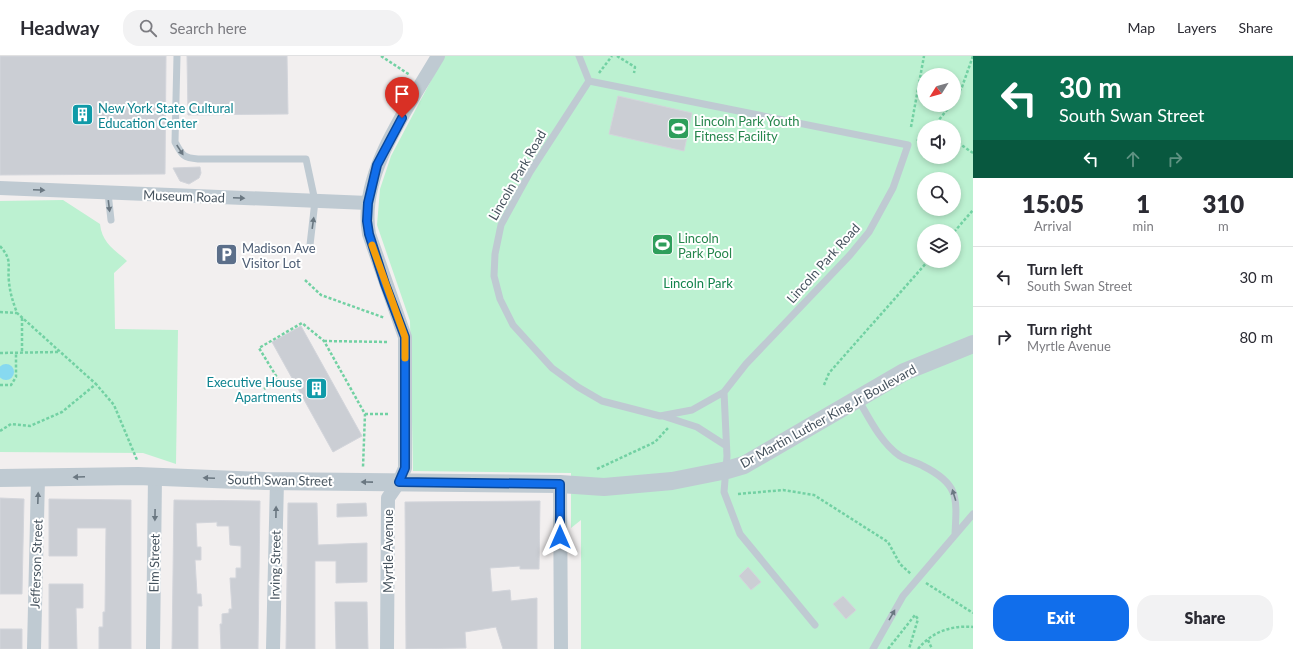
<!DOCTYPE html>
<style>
body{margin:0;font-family:Lato,sans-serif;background:#f2f2f3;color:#2b2b33;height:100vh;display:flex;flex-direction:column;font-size:15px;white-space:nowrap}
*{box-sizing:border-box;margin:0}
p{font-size:13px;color:#7c7c81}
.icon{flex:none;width:22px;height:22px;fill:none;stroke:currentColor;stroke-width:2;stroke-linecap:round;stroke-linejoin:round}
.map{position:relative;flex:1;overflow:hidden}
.drawer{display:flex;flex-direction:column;background:#fff;width:320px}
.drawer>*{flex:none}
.banner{background:#0b6e4f;color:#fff;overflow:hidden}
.needle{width:26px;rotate:233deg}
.fabs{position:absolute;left:917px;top:12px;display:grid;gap:8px}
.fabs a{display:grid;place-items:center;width:44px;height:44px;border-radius:50%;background:#fff;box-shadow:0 2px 6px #0003;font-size:20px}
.pin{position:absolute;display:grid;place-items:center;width:34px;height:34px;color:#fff;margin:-41px -17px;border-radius:50% 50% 50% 0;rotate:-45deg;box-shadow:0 0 4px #0007}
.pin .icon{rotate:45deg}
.me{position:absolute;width:44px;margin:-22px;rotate:0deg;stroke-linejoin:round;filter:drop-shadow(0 0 3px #0008)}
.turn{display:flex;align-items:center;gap:14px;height:84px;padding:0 20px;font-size:18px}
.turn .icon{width:52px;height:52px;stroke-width:2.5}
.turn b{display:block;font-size:28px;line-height:34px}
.lanes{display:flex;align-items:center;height:38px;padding:0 20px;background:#0003;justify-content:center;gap:20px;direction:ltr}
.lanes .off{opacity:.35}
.eta{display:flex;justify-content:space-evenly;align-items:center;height:68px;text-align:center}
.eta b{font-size:24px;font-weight:800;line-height:28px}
.button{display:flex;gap:8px;margin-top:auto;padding:8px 20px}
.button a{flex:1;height:46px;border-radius:16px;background:#116eeb;color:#fff;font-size:16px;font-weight:800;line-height:46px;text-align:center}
.button a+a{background:#f2f2f3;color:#2b2b33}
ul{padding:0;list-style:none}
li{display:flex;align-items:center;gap:12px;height:60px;padding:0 20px;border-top:1px solid #e1e1e2}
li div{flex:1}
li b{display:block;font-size:15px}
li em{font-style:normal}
header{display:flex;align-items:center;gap:24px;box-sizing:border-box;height:56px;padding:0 20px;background:#fff;border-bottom:1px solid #e1e1e2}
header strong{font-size:19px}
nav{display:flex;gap:22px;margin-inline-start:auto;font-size:14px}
.search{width:280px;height:36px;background:#f2f2f3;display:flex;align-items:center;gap:10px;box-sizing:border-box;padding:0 14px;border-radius:16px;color:#7c7c81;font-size:15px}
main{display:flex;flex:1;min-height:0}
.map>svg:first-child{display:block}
.green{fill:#bcf1d1;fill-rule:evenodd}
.water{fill:#87d9f0}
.building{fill:#cbced4;stroke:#d3d5db}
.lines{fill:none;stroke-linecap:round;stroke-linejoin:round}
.path{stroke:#72d1a3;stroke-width:2.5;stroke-dasharray:3 2;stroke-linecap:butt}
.service{stroke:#bfcad2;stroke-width:7}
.minor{stroke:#bfcad2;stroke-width:14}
.tertiary{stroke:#bfcad2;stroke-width:18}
.oneway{fill:#6a7781}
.route-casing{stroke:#0b4899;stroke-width:10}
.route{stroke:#116eeb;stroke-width:7}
.slow{stroke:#f59e0b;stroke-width:7}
.labels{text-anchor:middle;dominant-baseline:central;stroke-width:4;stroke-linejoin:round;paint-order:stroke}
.culture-label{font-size:13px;fill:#0d838f;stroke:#fff;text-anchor:start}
.leisure-label{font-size:13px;fill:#27864d;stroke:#fff;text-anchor:start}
.street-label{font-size:13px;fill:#46535e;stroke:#fff}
.service-label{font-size:13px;fill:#4e5e75;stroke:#fff;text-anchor:start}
.park-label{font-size:13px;fill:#13834c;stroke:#fff}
</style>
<header>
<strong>Headway</strong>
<div class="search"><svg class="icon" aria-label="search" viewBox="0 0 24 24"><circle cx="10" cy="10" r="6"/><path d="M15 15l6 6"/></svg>Search here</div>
<nav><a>Map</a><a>Layers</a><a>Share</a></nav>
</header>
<main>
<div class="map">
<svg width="973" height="593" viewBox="0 0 973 593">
<rect width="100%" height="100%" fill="#f2efef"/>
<path class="green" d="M444,0h529v593h-392v-129l-10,8v-55l-158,-2 -3,-150 -33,-96 3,-36 11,-33zM924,19h30v30h-30zM924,71h30v30h-30zM924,123h30v30h-30zM924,175h30v30h-30z
M63,144l37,24c2,19 14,25 27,37l-13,12 1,56 63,1 -2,134 -33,-11 -143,-1v-251z"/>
<path class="water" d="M-2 316a8 8 0 1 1 16 0a8 8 0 1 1-16 0Z"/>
<path class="building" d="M0,0h166l-1,118 -165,1z
M187,0h100l1,58 -100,1z
M618,40l74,17 -8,38 -75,-17z
M200,111l1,6 -2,5 -10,6 -9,-3 -7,-13z
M301,270l61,110 -29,16 -61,-110z
M0,442l24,1 -2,95h-22z
M49,443l82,1v149h-32v-22h4v-15h2l1,-84h-29v28h-28z
M174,444l86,1 -2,148h-37l-1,-25h2v-10l7,-1v-4h3l-2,-31h6v-10h5v-22l-11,-1 -1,-19h-12v-4l-21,1 1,24h4v13h-6l2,34h4l1,12h-4v43h-26z
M540,445l-1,68h-19v-3l-30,2 2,24 18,-2 1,11 26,-3v51h-34l-7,-22 -31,5 1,16 -60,1 -1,-147z
M288,447h29l1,42 49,-2v39l-31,1v-22h-21v88h-29z
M366,447l1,13 -30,1v-13z
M748,511l13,15 -10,8 -12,-14z
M49,528h34v24h-7l1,41h-28z
M843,540l13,14 -10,9 -13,-15z
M335,546h32l1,47h-32z
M0,573h22v20h-22z"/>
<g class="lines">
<path class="path" d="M381,0l29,19
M617,0l18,11 -1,6
M599,17l13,-17
M954,44l8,-13 11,-31
M911,71l13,-71
M933,71l18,-22
M954,84l19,13
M917,85l7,-6
M954,176l19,-22
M0,190c13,15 7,18 9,36 1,11 4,20 8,31l79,71
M305,224l16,15 64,23
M0,256l17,1
M22,262v35
M324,285l64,1
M0,297l59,-1
M0,329h11l5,-8v-24
M824,329l5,-12 99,-112
M264,333l14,-10 -19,-31 43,-25 22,18 41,73 -2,53
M365,358h24
M0,375l11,-7 19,2 32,-14 34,-28 18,21 23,55
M597,413l58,-27 13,-14
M738,438l45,-4 31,5 74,47 12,22 11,10
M926,527l47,30
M928,584l4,9
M888,593l27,-34 3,4 -9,30
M918,593c14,-17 33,-24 55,-22"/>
<path class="service" d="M177,0l-2,86c7,13 8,16 23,17h108l9,42 -5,44
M579,0l10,25 -59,91 -29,53 -6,29 -1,22 6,23 13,26 39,43 26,19 24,14 58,15 32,-6 32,-18
M589,25l319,64 -15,43 -24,44 -19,23 -104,109 -22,28 3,64 -3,36 16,42 75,91
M108,137l3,27
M858,343c11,19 23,44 42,57 7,4 16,6 23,10 36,18 34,31 32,68
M663,360l34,11 28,18
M873,593l30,-53 70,-82"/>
<path class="minor" d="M0,132l368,15
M560,428l1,165
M34,593l4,-171
M153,593l2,-173
M273,593l4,-168
M387,593l1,-151 11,-16 6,-14v-131l-36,-103c-11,-60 40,-128 69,-178"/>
<path class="tertiary" d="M0,422l138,-2 127,5 295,3 44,3 68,-6 55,-11 17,-5 160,-93 69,-28"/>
</g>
<defs><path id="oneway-solid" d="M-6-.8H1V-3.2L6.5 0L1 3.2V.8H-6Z"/></defs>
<g class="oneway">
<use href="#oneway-solid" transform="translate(180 94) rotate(57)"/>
<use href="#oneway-solid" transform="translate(39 134) rotate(2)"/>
<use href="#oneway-solid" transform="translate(239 142) rotate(2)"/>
<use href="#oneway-solid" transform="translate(109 150) rotate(83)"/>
<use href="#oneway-solid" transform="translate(313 167) rotate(-82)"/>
<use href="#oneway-solid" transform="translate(79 421) rotate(178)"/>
<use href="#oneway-solid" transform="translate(209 422) rotate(-178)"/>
<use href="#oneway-solid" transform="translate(367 426) rotate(-179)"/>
<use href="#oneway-solid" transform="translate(954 439) rotate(-107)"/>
<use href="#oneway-solid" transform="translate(38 442) rotate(-88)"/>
<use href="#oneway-solid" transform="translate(276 456) rotate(-89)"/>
<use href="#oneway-solid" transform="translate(155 459) rotate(91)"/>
<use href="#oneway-solid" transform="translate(892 559) rotate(-60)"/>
</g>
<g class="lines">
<defs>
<path id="route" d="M402,62l-25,47 -9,38 -1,18 2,13 16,50 20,53v131l-6,14 161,2v53"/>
</defs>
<use href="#route" class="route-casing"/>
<use href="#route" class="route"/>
<path class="slow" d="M372,189l33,92v21"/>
</g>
<defs>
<symbol id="building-square" viewBox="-11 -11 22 22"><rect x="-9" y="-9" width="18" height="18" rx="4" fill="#0f9aa8" stroke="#fff"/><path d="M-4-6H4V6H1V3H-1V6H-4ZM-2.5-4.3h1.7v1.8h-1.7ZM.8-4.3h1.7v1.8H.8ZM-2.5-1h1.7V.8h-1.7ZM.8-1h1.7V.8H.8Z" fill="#fff"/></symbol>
<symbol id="stadium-square" viewBox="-11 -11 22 22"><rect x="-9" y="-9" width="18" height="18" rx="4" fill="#2e9e5b" stroke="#fff"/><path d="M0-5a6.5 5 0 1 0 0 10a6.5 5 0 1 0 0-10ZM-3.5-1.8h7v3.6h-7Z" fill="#fff"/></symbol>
<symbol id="parking-square" viewBox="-11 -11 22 22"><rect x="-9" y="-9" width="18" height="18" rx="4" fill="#5c6f8a" stroke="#fff"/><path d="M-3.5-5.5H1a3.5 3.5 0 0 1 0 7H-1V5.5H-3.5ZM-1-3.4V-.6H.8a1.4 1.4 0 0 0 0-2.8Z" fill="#fff"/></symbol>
</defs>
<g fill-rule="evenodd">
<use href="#building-square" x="70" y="46" width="25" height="25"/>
<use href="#stadium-square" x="666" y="60" width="25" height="25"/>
<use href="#stadium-square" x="650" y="176" width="25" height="25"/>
<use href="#parking-square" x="214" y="186" width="25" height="25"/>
<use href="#building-square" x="304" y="320" width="25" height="25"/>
</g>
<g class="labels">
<g class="culture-label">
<text x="98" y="52">New York State Cultural<tspan x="98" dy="15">Education Center</tspan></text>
<text x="302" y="326" text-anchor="end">Executive House<tspan x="302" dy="15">Apartments</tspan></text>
</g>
<g class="leisure-label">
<text x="694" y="65">Lincoln Park Youth<tspan x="694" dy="15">Fitness Facility</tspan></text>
<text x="678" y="182">Lincoln<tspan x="678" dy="15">Park Pool</tspan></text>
</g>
<g class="street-label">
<text transform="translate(517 119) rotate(-60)">Lincoln Park Road</text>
<text transform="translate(184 140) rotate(2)">Museum Road</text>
<text transform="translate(823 207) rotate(-48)">Lincoln Park Road</text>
<text transform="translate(828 360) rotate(-29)">Dr Martin Luther King Jr Boulevard</text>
<text transform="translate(280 424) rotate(1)">South Swan Street</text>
<text transform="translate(388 495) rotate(-90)">Myrtle Avenue</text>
<text transform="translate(154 507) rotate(-89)">Elm Street</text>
<text transform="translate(36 508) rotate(-88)">Jefferson Street</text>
<text transform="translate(275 509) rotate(-89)">Irving Street</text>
</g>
<g class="service-label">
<text x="242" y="192">Madison Ave<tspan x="242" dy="15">Visitor Lot</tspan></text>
</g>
<g class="park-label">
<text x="698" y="227">Lincoln Park</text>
</g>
</g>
</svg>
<div class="fabs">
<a><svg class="needle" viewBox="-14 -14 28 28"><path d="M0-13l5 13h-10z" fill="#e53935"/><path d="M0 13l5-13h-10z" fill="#7c7c81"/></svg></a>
<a><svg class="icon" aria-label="sound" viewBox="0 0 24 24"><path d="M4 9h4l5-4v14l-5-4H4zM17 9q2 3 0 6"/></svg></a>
<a><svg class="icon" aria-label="search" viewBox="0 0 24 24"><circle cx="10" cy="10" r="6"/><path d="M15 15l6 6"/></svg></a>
<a><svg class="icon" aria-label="layers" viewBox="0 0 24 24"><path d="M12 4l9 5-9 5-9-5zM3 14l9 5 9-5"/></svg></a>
</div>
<div class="pin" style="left:402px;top:62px;background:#d93025"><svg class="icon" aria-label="arrive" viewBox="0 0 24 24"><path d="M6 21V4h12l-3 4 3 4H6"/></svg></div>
<svg class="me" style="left:560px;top:481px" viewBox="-20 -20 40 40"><path d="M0-17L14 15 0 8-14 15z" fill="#116eeb" stroke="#fff" stroke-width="4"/></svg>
</div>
<section class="drawer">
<div class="banner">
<div class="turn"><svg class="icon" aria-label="left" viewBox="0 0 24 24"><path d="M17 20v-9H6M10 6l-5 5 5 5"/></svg><div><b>30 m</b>South Swan Street</div></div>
<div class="lanes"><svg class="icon" aria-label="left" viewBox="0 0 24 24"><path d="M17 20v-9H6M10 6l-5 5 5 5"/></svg><svg class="icon off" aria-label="ahead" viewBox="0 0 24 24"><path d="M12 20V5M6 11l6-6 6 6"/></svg><svg class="icon off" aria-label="right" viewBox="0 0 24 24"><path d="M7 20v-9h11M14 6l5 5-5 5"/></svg></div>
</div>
<div class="eta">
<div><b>15:05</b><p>Arrival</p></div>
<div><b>1</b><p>min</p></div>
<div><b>310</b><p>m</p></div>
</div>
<ul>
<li><svg class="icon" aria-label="left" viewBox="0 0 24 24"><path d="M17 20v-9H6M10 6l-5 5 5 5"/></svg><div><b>Turn left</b><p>South Swan Street</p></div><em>30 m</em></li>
<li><svg class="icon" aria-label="right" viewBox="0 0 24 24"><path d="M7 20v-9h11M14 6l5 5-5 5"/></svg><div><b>Turn right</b><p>Myrtle Avenue</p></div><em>80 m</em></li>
</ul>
<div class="button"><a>Exit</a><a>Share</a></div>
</section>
</main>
